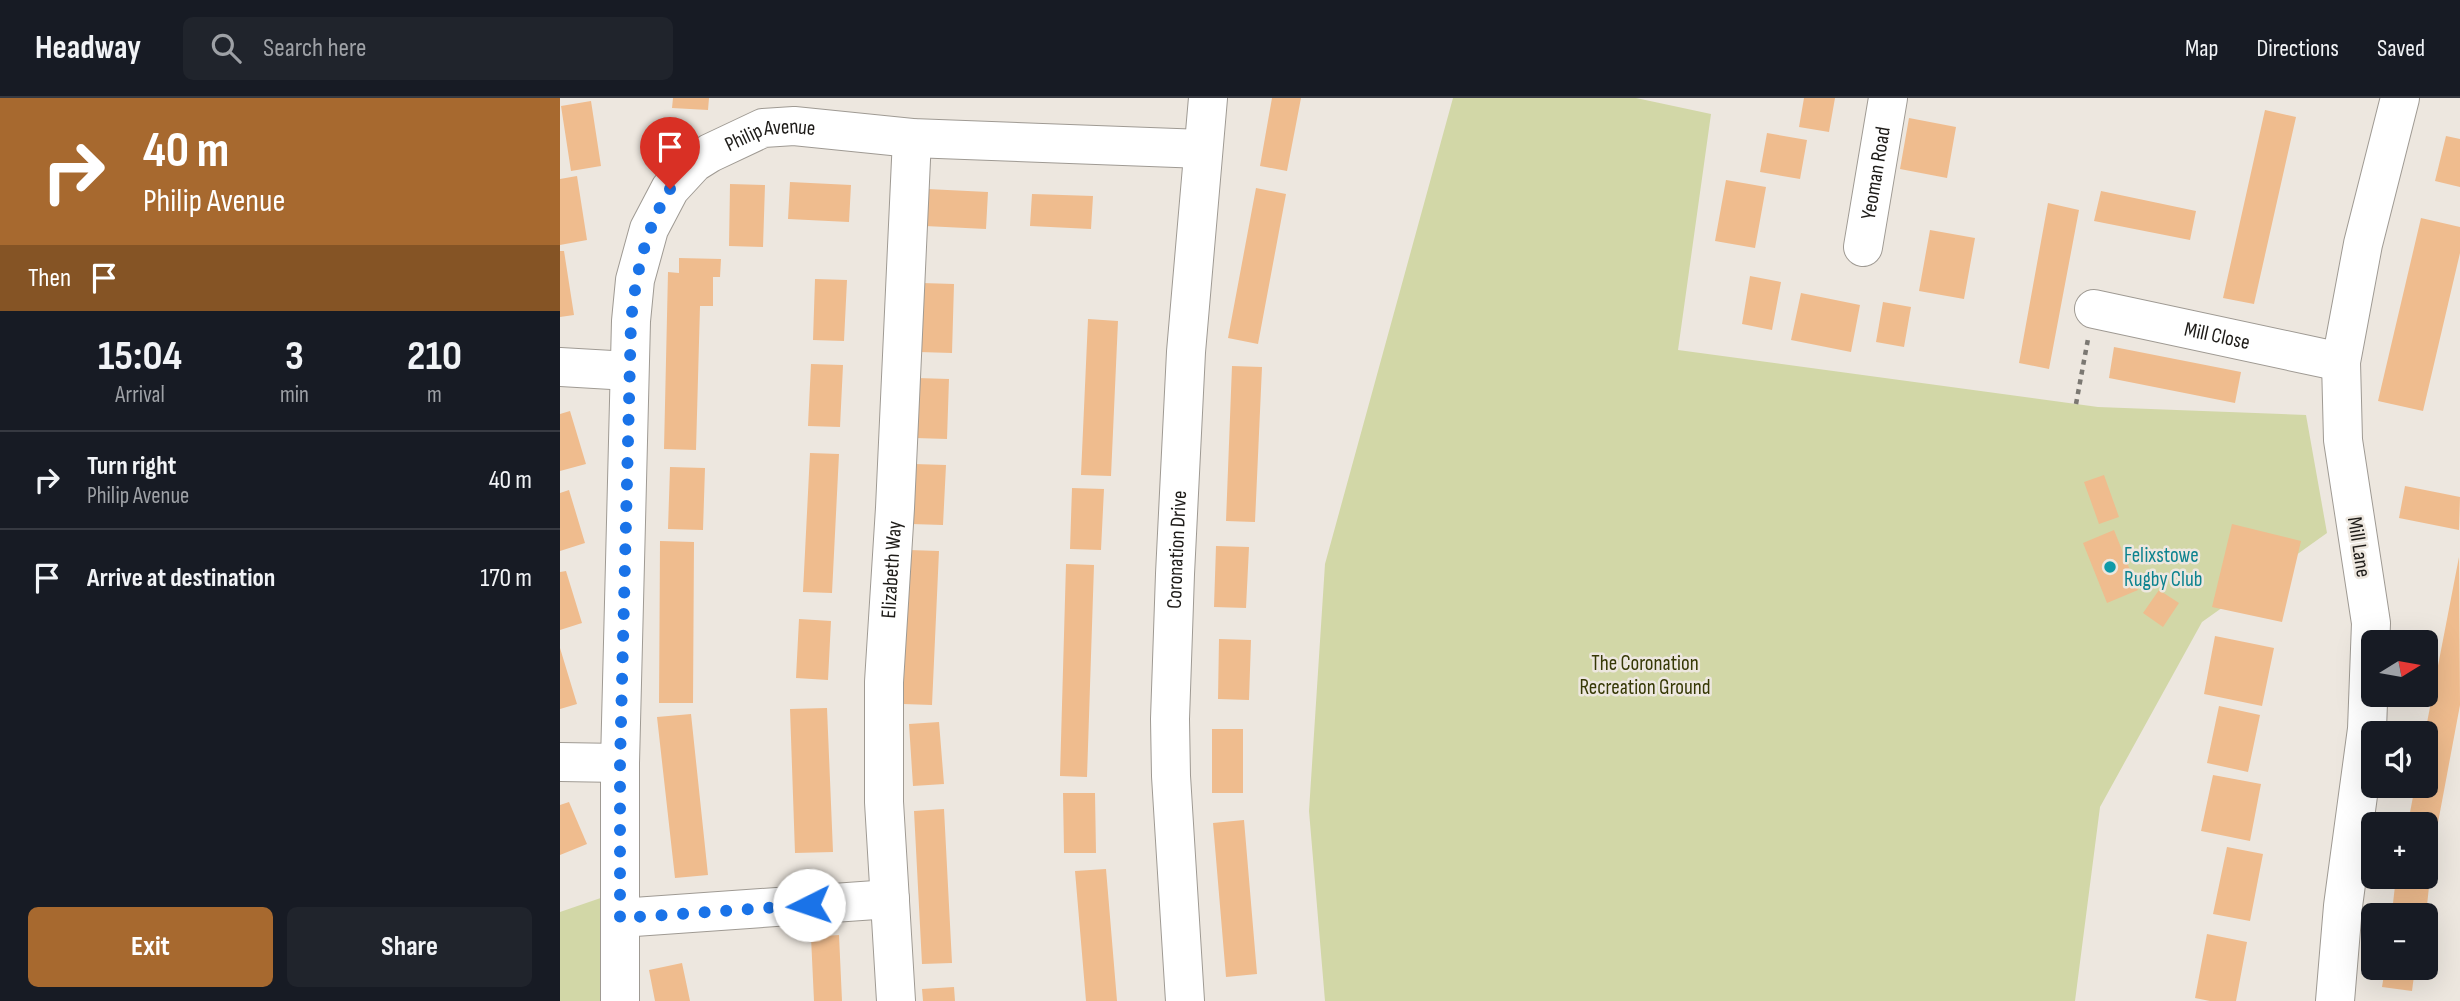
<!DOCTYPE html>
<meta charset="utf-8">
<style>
body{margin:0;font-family:"Sofia Sans Condensed",sans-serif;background:#20242c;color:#f1f3f6;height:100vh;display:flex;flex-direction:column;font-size:26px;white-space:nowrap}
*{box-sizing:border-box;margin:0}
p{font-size:23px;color:#9ea1a6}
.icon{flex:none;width:38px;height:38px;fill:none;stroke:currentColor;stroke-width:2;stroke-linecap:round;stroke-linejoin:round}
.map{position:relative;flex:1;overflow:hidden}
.panel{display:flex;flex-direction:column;background:#171b24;width:560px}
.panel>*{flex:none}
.banner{background:#a7692f;color:#fff;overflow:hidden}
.needle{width:46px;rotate:79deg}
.controls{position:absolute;left:1801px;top:532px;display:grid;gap:14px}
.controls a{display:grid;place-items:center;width:77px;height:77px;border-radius:10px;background:#171b24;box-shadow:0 7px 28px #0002;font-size:35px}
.pin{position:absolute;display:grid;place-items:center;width:60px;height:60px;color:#fff;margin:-72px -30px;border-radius:50% 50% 50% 0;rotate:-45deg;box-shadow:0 0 7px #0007}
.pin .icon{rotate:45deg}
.me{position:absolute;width:77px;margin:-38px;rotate:266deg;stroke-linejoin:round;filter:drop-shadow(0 0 5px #0008)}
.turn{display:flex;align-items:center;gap:24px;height:147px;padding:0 28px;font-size:32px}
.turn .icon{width:91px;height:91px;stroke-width:2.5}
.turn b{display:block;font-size:49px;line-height:60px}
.then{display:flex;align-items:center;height:66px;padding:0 28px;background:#0003;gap:14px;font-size:26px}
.eta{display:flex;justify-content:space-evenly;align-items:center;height:119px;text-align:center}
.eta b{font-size:42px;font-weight:700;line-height:49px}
.button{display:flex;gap:14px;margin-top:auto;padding:14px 28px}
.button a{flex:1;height:80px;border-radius:10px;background:#a7692f;color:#fff;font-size:28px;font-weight:700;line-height:80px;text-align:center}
.button a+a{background:#20242c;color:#f1f3f6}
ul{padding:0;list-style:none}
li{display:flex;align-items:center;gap:21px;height:98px;padding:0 28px;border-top:2px solid #363941}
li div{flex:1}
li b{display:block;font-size:26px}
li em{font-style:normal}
header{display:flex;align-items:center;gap:42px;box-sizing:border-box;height:98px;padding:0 35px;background:#171b24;border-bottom:2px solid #363941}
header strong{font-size:33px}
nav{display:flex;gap:38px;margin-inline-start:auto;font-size:24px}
.search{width:490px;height:63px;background:#20242c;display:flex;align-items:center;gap:18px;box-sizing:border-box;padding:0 24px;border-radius:10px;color:#9ea1a6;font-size:26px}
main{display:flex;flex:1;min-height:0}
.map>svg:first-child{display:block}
.green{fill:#d2d7a7}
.building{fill:#efbc8e}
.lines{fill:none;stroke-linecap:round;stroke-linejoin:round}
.minor-casing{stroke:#9f9a93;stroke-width:40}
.path{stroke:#7b7872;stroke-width:4.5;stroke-dasharray:5 5;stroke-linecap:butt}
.minor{stroke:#fff;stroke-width:38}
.route{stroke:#1a73e8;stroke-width:12;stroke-dasharray:0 21.6}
.culture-dot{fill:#0f9aa8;stroke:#ede7df;stroke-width:2.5}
.labels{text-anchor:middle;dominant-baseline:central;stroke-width:5;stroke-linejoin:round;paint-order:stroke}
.street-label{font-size:21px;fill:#1d1b18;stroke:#ede7df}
.culture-label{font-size:21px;fill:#0d838f;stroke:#ede7df;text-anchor:start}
.park-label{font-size:21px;fill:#363805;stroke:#ede7df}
</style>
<header>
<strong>Headway</strong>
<div class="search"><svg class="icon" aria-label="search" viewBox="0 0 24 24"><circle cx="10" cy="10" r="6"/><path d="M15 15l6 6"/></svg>Search here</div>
<nav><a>Map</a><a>Directions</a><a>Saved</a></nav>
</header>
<main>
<section class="panel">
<div class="banner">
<div class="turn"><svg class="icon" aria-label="right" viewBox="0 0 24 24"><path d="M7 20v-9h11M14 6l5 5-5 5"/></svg><div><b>40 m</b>Philip Avenue</div></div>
<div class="then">Then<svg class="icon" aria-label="arrive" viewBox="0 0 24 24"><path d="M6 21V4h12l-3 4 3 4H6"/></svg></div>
</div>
<div class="eta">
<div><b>15:04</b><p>Arrival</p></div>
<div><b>3</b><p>min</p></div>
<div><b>210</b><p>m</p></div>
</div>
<ul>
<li><svg class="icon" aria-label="right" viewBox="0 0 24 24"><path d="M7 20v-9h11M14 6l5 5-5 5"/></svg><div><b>Turn right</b><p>Philip Avenue</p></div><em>40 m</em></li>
<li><svg class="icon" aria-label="arrive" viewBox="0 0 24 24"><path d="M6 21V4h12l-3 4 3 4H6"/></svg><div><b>Arrive at destination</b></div><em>170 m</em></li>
</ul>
<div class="button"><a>Exit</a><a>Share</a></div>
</section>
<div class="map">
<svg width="1900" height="903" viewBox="0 0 1900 903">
<rect width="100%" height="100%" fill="#ede7df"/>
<path class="green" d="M893,0h183l75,16 -33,236 420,57 208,8 21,118 -125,89 -102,185 -25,194h-750l-16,-190 16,-247z
M61,793l-1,110h-60v-89z"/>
<path class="building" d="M113,0h36l-1,12 -36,-2z
M712,0h29l-14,73 -27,-5z
M1244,0h31l-6,34 -30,-5z
M31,3l10,65 -30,5 -10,-65z
M1705,12l31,7 -42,187 -31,-6z
M1349,20l47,9 -9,51 -47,-9z
M1207,35l40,7 -7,39 -40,-7z
M1886,38l14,3v48l-25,-6z
M17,78l10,64 -27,5v-66z
M1166,82l40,7 -11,61 -40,-7z
M230,84l61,3 -2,37 -61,-3z
M170,86l35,1 -2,62 -34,-1z
M696,90l30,6 -28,150 -30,-6z
M367,91l61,3 -2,37 -61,-3z
M1541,93l95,20 -6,29 -96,-19z
M472,96l61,2 -2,33 -61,-3z
M1488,105l31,7 -30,159 -30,-6z
M1861,120l39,9v26l-37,158 -45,-10z
M1370,132l45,8 -11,61 -45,-8z
M0,153h4l10,64 -14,2z
M119,160l42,1 -1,18h-7v29h-13l-4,144 -32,-1 4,-177 11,1z
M1190,178l31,6 -9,48 -30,-6z
M255,181l32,1 -3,61 -31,-1z
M362,185l32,1 -2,69 -33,-1z
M1241,195l59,12 -9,47 -60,-12z
M1323,204l28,5 -7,40 -28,-5z
M528,221l30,2 -7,155 -30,-1z
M1554,249l127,25 -6,31 -126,-25z
M251,266l32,1 -3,62 -32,-1z
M672,268l30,1 -7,155 -29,-1z
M357,280l32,1 -2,60 -32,-1z
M10,313l16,53 -26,7v-57z
M250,355l29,1 -7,139 -29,-1z
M354,366l32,1 -3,60 -32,-1z
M110,369l35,1 -2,62 -35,-1z
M1544,377l15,42 -20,7 -15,-42z
M1845,388l55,11 -1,33 -60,-12z
M512,390l32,1 -3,61 -31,-1z
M9,392l16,53 -25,8v-58z
M1672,426l69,17 -19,81 -70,-15z
M1554,432l24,60 -31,13 -24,-60z
M100,443l34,1 -1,161h-34z
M656,448l33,1 -3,61 -32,-1z
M349,452l30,1 -7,154 -29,-1z
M1899,459l1,148 -23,123 -29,-5 7,-37h11l-1,-53z
M506,466l28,1 -7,212 -27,-1z
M6,473l16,52 -22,7v-58z
M1599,492l20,13 -16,24 -20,-14z
M239,521l32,2 -3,59 -32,-2z
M1655,538l59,12 -12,58 -58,-12z
M659,541l32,1 -2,60 -31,-1z
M0,550l17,56 -17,5z
M1659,608l41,9 -12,57 -41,-9z
M267,610l6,144 -38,1 -5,-144z
M131,616l17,161 -33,3 -18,-161z
M379,624l5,62 -31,2 -4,-62z
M652,631h31v64h-31z
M1653,677l48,9 -11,57 -49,-10z
M503,695h32l1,60h-32z
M9,704l18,42 -27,11v-50z
M384,711l8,154 -30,1 -8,-153z
M684,722l13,154 -31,3 -13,-154z
M1667,749l36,7 -13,67 -37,-7z
M1866,759l6,1 -6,57 -34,-3 4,-35h30z
M546,771l11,132h-31l-11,-130z
M1647,836l40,8 -11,59h-26l-15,-3z
M279,837l3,66h-28l-3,-64z
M122,865l8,38h-35l-6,-31z
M1825,870h30l-3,23 -30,-4z
M394,889l1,14h-32l-1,-12z"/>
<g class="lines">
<defs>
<g id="minor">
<path id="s1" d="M1303,149l25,-149"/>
<path id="s2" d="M1534,211l247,53"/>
<path d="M0,269l69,4"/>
<path d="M0,664l60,1"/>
<path d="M60,820l270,-19"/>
<path id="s3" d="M60,903v-238l11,-442 4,-41 14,-51 21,-40 24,-26 16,-10 53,-25 31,-2 118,12 291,11"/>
<path id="s4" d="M336,903l-12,-199v-120l11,-174 17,-370"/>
<path id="s5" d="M625,903l-14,-225 -1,-57 5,-145 11,-222 22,-254"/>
<path d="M1775,903l8,-95 24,-177 4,-106 -28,-183 -2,-78 22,-118 37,-146"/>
</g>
</defs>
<use href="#minor" class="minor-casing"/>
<path class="path" d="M1516,306l12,-65"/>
<use href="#minor" class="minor"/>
</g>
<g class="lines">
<path class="route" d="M110,91c-25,41 -34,84 -39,132l-11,442v155l189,-13"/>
</g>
<circle class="culture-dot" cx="1550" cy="469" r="7"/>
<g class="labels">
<g class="street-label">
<text stroke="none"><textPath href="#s3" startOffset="938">Philip Avenue</textPath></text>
<text stroke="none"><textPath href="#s1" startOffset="75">Yeoman Road</textPath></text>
<text stroke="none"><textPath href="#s2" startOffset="126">Mill Close</textPath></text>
<text transform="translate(1799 449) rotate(81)">Mill Lane</text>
<text stroke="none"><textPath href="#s5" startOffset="452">Coronation Drive</textPath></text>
<text stroke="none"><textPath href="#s4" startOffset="432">Elizabeth Way</textPath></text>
</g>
<g class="culture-label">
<text x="1564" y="457">Felixstowe<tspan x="1564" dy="24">Rugby Club</tspan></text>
</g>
<g class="park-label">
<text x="1085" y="565">The Coronation<tspan x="1085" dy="24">Recreation Ground</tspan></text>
</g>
</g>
</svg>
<div class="controls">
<a><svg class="needle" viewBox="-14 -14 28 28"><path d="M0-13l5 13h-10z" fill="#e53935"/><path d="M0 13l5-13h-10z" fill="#9ea1a6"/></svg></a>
<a><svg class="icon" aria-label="sound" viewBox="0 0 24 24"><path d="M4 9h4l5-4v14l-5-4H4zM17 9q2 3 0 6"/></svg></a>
<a>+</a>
<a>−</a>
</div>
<div class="pin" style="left:110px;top:91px;background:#d93025"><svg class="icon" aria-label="arrive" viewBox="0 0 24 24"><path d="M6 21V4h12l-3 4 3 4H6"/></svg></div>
<svg class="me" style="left:249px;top:807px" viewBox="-20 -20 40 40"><circle r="19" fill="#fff"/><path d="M0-13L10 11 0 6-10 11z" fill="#1a73e8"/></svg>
</div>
</main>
